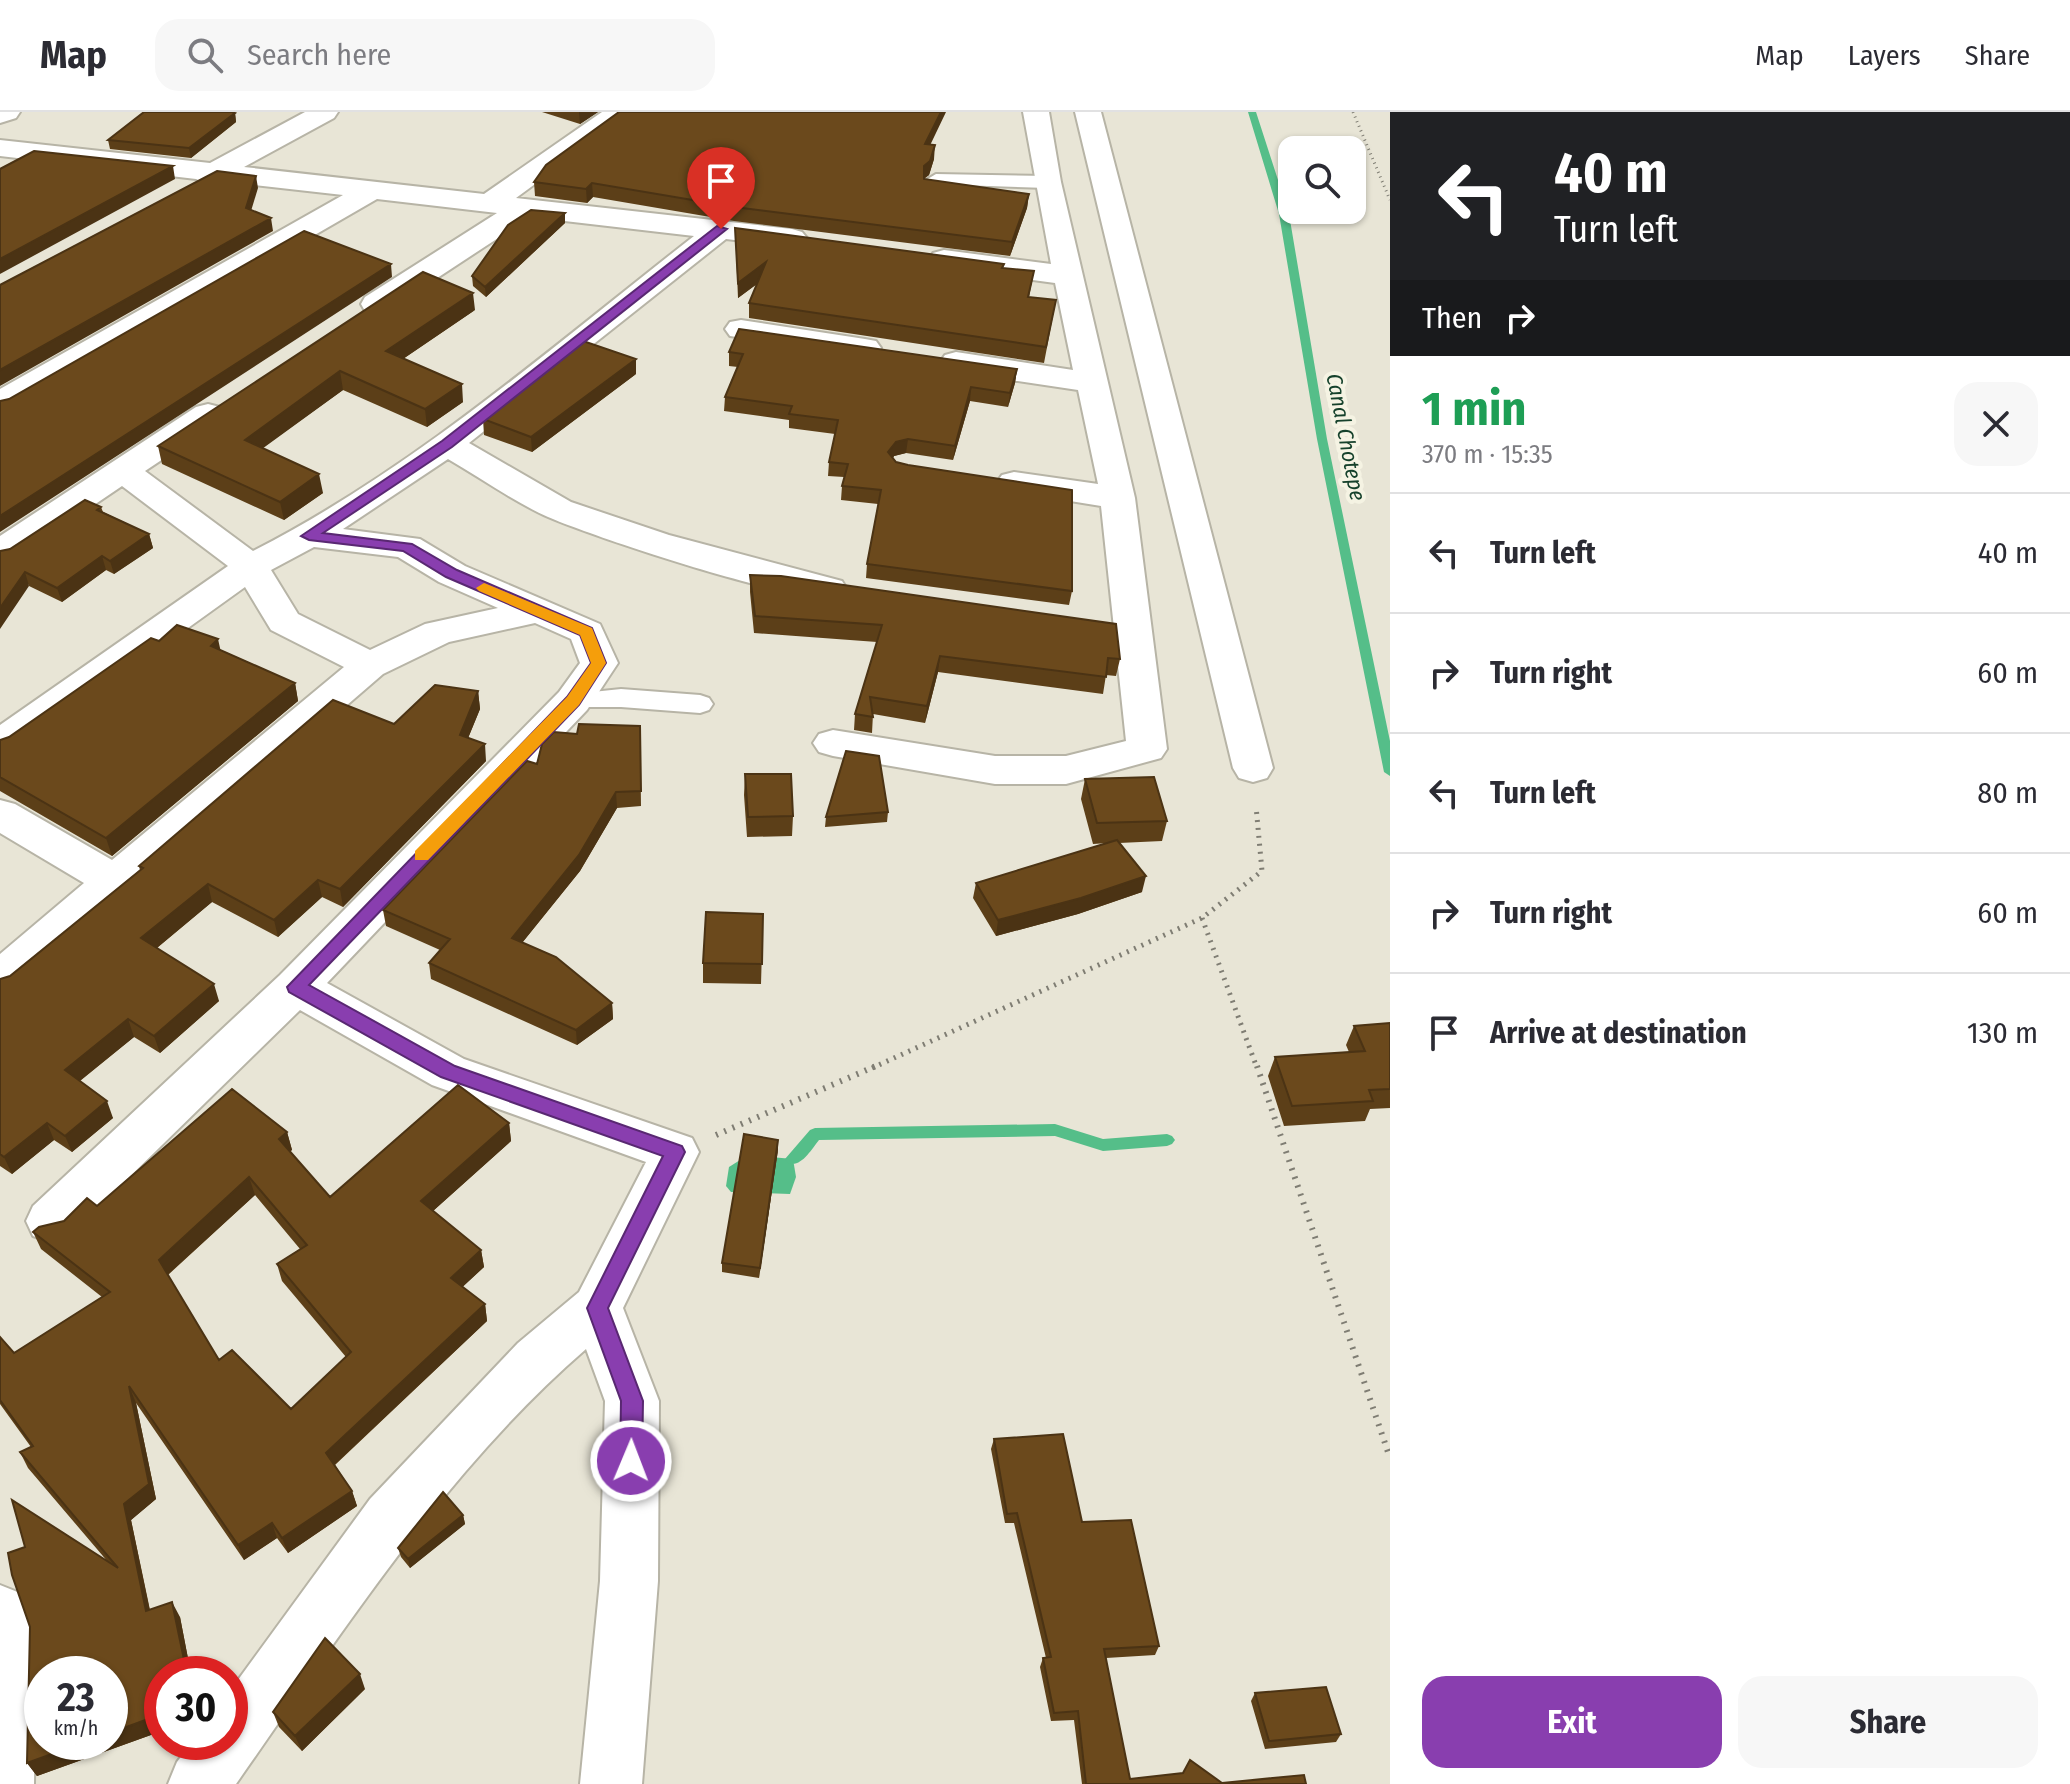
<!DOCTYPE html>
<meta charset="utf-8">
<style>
body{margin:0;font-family:"Fira Sans Condensed",sans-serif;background:#f7f7f7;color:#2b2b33;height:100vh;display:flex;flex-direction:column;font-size:30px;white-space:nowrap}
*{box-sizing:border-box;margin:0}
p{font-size:26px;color:#7c7c81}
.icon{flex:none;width:44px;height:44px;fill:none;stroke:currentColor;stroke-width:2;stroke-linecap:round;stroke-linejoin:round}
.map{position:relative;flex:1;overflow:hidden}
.panel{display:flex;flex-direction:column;background:#fff;width:680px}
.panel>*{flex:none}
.guide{background:#202124;color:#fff;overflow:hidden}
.tools{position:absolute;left:1278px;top:24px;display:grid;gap:16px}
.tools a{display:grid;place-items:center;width:88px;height:88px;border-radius:16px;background:#fff;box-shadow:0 2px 6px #0004;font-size:40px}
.speed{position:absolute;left:24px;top:1544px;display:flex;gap:16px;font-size:40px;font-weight:700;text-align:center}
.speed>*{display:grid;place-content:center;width:104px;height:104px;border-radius:50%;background:#fff;box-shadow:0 2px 6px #0004;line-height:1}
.speed small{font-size:20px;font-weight:400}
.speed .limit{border:12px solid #d22;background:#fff;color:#111}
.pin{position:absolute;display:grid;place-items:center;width:68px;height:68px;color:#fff;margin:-82px -34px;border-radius:50% 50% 50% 0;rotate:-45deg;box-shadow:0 0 8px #0007}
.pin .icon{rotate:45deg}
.me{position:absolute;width:88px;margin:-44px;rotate:1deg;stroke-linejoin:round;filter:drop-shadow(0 0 6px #0008)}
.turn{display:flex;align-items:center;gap:28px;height:168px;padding:0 32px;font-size:36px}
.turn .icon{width:104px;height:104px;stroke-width:2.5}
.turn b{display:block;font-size:56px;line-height:68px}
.then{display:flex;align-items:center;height:76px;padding:0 32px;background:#0003;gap:16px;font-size:30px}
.round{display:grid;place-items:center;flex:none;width:84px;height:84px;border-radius:24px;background:#f7f7f7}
.overview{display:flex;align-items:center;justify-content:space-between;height:136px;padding:0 32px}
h1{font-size:48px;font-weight:700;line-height:60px;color:#1e9e55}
.button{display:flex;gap:16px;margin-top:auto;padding:16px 32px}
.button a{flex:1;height:92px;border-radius:24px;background:#893eaf;color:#fff;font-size:32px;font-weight:700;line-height:92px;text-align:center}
.button a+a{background:#f7f7f7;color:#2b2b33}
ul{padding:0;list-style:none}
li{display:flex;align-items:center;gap:24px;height:120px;padding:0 32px;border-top:2px solid #e1e1e2}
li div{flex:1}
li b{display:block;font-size:30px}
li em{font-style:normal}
header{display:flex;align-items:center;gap:48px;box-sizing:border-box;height:112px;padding:0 40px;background:#fff;border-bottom:2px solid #e1e1e2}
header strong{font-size:38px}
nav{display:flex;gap:44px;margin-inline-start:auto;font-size:28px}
.search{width:560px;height:72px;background:#f7f7f7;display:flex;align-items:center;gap:20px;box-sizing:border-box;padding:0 28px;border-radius:24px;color:#7c7c81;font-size:30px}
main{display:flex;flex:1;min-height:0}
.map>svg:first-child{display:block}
.water{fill:#55be89}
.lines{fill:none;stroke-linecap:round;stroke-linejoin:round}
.stream{fill:#55be89;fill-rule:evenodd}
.service-casing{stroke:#b7b4a6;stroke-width:4}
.minor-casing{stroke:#b7b4a6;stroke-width:4}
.path-far2{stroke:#7f7d73;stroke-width:3;stroke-dasharray:1 4;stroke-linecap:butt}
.path-far1{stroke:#7f7d73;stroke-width:5;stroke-dasharray:2 6;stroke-linecap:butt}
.path{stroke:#7f7d73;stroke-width:6;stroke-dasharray:2 7;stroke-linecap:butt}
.service{fill:#fff;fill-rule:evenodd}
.minor{fill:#fff;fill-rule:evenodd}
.wall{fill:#5c3f18;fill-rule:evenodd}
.shaded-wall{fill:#4b3314}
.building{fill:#6b491c;stroke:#4b3314;stroke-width:2;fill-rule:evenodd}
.route{fill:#893eaf;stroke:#592872;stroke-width:2}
.slow{fill:#f59e0b}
.labels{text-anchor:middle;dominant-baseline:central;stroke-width:8;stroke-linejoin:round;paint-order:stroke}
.far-water-label{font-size:22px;font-style:italic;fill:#15412b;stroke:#f5f3e3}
</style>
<header>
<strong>Map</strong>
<div class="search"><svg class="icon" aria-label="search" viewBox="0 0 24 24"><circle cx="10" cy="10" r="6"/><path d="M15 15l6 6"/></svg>Search here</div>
<nav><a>Map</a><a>Layers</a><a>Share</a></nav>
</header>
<main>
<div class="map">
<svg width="1390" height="1672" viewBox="0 0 1390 1672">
<rect width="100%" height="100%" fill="#e8e5d6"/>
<path class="water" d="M748,1043l45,4 3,18 -6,17 -59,-2 -5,-6 3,-19z"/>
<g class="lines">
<path class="stream" d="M1248,0h8l33,102 38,225 63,302v35l-6,-4 -67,-333 -38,-225z
M1055,1012l48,15 64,-5 5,2 3,4 -3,4 -5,2 -64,5 -48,-15 -236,4c-8,10 -18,28 -31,23l-3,-4 25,-29 5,-2z"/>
<defs>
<path id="service" d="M936,62l111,2 10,6 -10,6 -118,-4 -3,-4z
M621,577l79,6 9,3 4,6 -4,6 -9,3 -79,-6h-57l-4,-6 4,-6z"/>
<path id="minor" d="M0,0h20l-4,6 -16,5z
M305,0h33l-4,6 -90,49 240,27 118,-82h31l-117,86 276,31 10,3 5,6 -5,6 -10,3 -66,-8 -257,204 102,59 98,33 173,46 5,8 -5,8c-39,10 -248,-60 -294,-80 -34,-15 -67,-39 -100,-58l-105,70 77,10 45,27 135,58 18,39 -31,47 -260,273 137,76 228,79 7,14 -76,156 36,93 -1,180 -16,203h-62l20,-203 5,-180 -19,-52c-141,122 -244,284 -350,435h-68l9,-22 15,-20h38v-51l140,-192 148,-156 61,-51 67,-130 -214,-77 -132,-75 -231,226 -18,6 -18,-6 -7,-15 7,-15 247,-231 279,-283 21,-29 -9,-24 -36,-16 -86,19 -66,32 -367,317 -16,5v-42l84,-71 -84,-50v-33l15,4 97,56 232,-193 -73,-37 -26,-43 -231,166 -14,4v-32l228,-159 -106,-80 -109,74 -13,3v-27l196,-129 12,-3 12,3 4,7 -4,7 -75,50 108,80c161,-82 300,-205 441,-315l-164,-19 -143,94h-22l-4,-7 4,-7 132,-84 -120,-14 -365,211 -12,3v-24l343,-194 -124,-14 -11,3 -12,-5 -196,-23v-16l210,23zM314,435l84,10 41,25 59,26 -73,16 -55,26 -72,-36 -27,-44z
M1023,0h26l12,70 74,316 32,251 -6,9 -95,26h-71l-162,-28 -14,-4 -6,-9 6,-9 14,-4 162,26h71l60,-15 -25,-235 -87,-14 -12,-3 -5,-7 5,-7 12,-3 84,12 -20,-94 -122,-18 -11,-3 -5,-7 5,-7 11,-3 117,18 -18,-87 -111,-15 -11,-3 -4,-6 4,-6 11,-3 107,14z
M1075,0h26l172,656 -6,10 -14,4 -14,-4 -6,-10z
M741,208l124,19 11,2 5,7 -5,7 -11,2 -135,-21 -5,-7 5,-7z
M0,1473l20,8 16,48 -2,143h-34z"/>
</defs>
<use href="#service" class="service-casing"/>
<use href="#minor" class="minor-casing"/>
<path class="path-far2" d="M1353,0l37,88"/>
<path class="path-far1" d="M1202,806l55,150
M872,956l330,-150 60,-47 -6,-65"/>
<path class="path" d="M1257,954l133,392
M716,1023l160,-69"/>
<use href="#service" class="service"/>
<use href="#minor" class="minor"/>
</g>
<path class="wall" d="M542,0h56l-18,12z
M235,1l1,9 -45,36 -81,-9 -2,-9z
M930,33l4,14 -5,16 -5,4 105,15 -2,14 -17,48 -276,-35 -141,-24 -6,6 -52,-7 -1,-14z
M565,101v10l-79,74 -13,-11 -1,-10z
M735,116l269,36 -1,4 31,3 -5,26 27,3 -12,63 -295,-45v-15l8,-19 -19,14z
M475,198l-72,49 60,43 -36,25 -84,-37 -81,58 61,45 -39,27 -122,-56 -4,-18z
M729,240l288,17 -2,14 -7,24 -38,-6 -17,59 -47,-7 -12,3 -1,2 3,4 176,129 -3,14 -203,-27 1,-14 11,-60 -37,-4 1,-14 2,-9 -16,-1 1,-14 6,-28 -46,-6v-8l-65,-9 1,-14 13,-30 -9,-1z
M636,262l-104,78 -48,-17 -1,-16z
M101,395l2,5 46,22 4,14 -39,26 -8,-4 -44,32 -33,-16 -19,-37z
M750,463l370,84 -4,17 -10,-1 -3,19 -165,-22 -13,51 -52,-9 -1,19 -18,-3 1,-16 22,-72 -123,-9 -4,-41z
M159,529l62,9 74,33 3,18 -186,155 -112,-65v-51l9,-3z
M478,579l2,18 -12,29 18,23 -143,146 -21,-10 -44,40 -66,-35 -55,46 62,53 -59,52 -26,-16 -54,44 33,37 -41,34 -18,-12 -42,34 -12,-8v-187l10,-3 130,-106 -1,-4 255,-142z
M640,614l1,80 -24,2 -37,63 -58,72 90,60 1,16 -36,26 -146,-66 -2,-16 11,-13 -54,-24 -3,-16 154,-146 40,-30z
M745,662l48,42 -1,20 -45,1 -3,-42z
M1085,667l82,42 -5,20 -43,2 23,49 -64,22 -82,22 -23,-38 3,-15 132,-40 -15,1 -12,-45z
M888,700l-1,10 -62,5 1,-10z
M763,802l-2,70 -58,-1v-20z
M1390,911v85l-20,1 -5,12 -81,5 -16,-50 7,-19 74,-5 -3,-7 8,-19z
M509,1011l2,18 -78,70 48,39 3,17 -22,20 23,17 2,17 -152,144 17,26 5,15 -69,47 -11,-15 -33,22 -108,-157 20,96 -25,21 19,90 30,7 11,57h-29v57l-125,45 -10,-13 81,-201 -80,-94 -8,-16 11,-5 -31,-43v-67l14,16 88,-56 -61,-48 -8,-17 31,-11 33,-15 190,-74 5,18 -2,1 40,46zM255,1083l45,54 -23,15 5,17 64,76 -55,52 -72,-49 -51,-85z
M778,1038l-19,128 -37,-6v-9z
M994,1327l88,83 77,124 -4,9 -49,3 24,121 92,4 84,1h-224l-8,-64 -23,1 -11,-54 3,-9h3l-32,-135h-9l-14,-74z
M463,1403l2,9 -55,44 -9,-11 -3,-9z
M365,1577l-63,62 -23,-24 -6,-15z
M1255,1581l86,41 -5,8 -71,7 -14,-48z"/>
<path class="shaded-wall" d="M579,0h19l-18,12z
M941,0h5l-22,46 1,-14z
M235,1l1,9 -45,36 -2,-10z
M935,33l-1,14 -5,16 -6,4 1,-13z
M173,54l2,13 -175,95v-15z
M256,64l2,12 -10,33 -2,-13z
M592,71l1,14 -6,6 -1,-14z
M1029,82l-2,14 -17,48 2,-14z
M565,101v10l-79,74 -1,-10z
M271,106l2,13 -273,155v-16z
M766,150v15l-28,21v-15z
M391,152l1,13 -392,255v-16z
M473,181l2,17 -87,59 -2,-18z
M636,247v15l-104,78 -1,-15z
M1017,257l-2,14 -7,24 2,-14z
M340,259l3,19 -95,69 -3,-19z
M462,272l1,18 -36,25 -2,-18z
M971,275l-1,14 -17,59 2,-14z
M908,327l-2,14 -12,3 -7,10 1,-14 8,-10z
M319,362l4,19 -39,27 -4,-18z
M149,422l4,14 -39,26 -4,-13z
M102,444l4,14 -44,32 -5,-14z
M25,460l4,14 -29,43v-21z
M218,527l4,18 -11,-11z
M940,544l-2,16 -13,51 2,-17z
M295,571l3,18 -186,155 -6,-18z
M478,579l2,18 -18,44 -2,-18z
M485,632l1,17 -143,146 -3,-18z
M616,680l1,16 -37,63 -67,83 -1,-16z
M1146,764l-4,16 -64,22 -82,22 2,-16z
M318,768l4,17 -44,40 -4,-17z
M208,772l4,18 -65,54 -6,-18z
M214,872l5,17 -59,52 -6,-17z
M612,891l1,16 -36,26 -1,-15z
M128,907l6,18 -62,50 -7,-17z
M107,989l6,17 -41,34 -7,-16z
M47,1011l7,17 -42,34 -8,-17z
M509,1011l2,18 -87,78 -3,-18z
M287,1020l5,18 -8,6 -5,-17z
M778,1028v10l-19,128 1,-10z
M249,1065l6,18 -90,82 -6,-17z
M481,1138l3,17 -30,28 -3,-17z
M485,1192l2,17 -156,147 -5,-15z
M129,1274l7,17 20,96 -25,21 22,106 -7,-15 -22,-107z
M352,1379l5,15 -69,47 -6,-15z
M463,1403l2,9 -55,44 -2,-9z
M272,1411l5,15 -33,22 -6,-15z
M172,1490l8,15 11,57h-4z
M360,1562l5,15 -63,62 -7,-15z
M162,1602v17l-125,45 -10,-13 58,-21h25v-9z"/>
<path class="building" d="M144,0h88l3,1 -46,35 -81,-8z
M619,0h322l-16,32 10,1 -5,16 -6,5v13l105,15 -17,48 -278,-35 -142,-24 -6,6 -52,-7 12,-17z
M34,39l139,15 -173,93v-90z
M217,59l39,5 -10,32 25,10 -271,152v-85z
M531,98l34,3 -80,74 -13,-11 36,-51z
M735,116l269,36 -2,4 32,3 -6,26 28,3 -10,47 -297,-44 17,-41 -28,21z
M304,119l87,33 -391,252v-115l9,-2z
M423,160l50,21 -87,58 76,33 -37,25 -85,-38 -95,69 74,34 -39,28 -122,-56z
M739,217l278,40 -7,24 -39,-6 -16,59 -47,-7 -12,3 -8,10 8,10 12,3 164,25v101l-205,-27 14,-74 -39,-4 6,-22 -19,-2 9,-42 -49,-6 3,-8 -67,-9 18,-43 -14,-2z
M583,229l53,18 -105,78 -48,-18z
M85,388l16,7 -4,3 52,24 -39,27 -8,-5 -45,32 -32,-16 -25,36v-57l10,-2z
M750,463l31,1 335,48 4,35 -12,-1 -2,19 -166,-21 -13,50 -57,-9 3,20 -18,-3 27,-89 -127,-9z
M177,513l41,14 -7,7 84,37 -189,155 -106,-61v-37l9,-3 142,-99 8,3z
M435,573l43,6 -18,44 25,9 -145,145 -22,-9 -44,40 -66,-36 -67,54 73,46 -60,52 -26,-17 -63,51 42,31 -42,35 -18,-13 -43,34 -4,-3v-175l10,-3 133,-108 -4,-2 194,-166 61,24z
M579,612l61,2 1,65 -25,1 -37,63 -67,83 44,19 56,46 -36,27 -147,-67 21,-24 -67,-29 144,-149 10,3 5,-20 12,-12 23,2z
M846,639l33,5 9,56 -62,5z
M745,662h46l2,42 -45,1z
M1154,665l13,44 -70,2 -12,-44z
M1117,728l29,36 -65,22 -83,22 -22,-37z
M706,800l57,2 -1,50 -59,-1z
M1390,911v66l-21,1 4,11 -81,5 -17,-49 90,-6 -11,-25z
M458,973l51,38 -88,78 60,49 -30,28 34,26 -159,149 26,38 -70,47 -10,-15 -34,22 -109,-159 20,98 -25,20 22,107 26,-9 15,72h-25v40l-52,19v-59h-68v68h43l-58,21 3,-136 -18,-52 -4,-22 17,-6 -13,-47 106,68 -98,-116 13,-6 -33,-46v-63l14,16 96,-61 -77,-60 6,-5 25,-6 23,-23 10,8 135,-117 55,43 -8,7 51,58zM249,1065l58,68 -30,19 74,88 -60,57 -59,-59 -13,10 -60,-100z
M744,1022l34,6 -18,128 -38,-5z
M1063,1322l19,88 49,-2 28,126 -55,3 26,130 53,-6 7,-13 32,23 82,-8 2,9h-220l-8,-73 -24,2 -11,-55 8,-1 -34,-144 -10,1 -13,-75z
M443,1380l20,23 -55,44 -10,-11z
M325,1526l35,36 -65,62 -22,-24z
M1326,1575l15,47 -72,7 -14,-48z"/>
<path class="route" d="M717,114l10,3 -275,218 -129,86 89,11 45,26 135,58 14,35 -27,42 -270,280 146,81 227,80 3,6 -77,156 35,93 -1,60 -3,8 -8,3 -8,-3 -3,-8 1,-60 -34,-93 76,-152 -222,-79 -152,-85 -2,-5 280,-290 24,-34 -11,-28 -134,-58 -43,-26 -94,-11 -8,-4 141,-95z"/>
<path class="slow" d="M484,471l108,45 14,35 -27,42 -151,155h-13v-9l152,-154 24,-34 -11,-28 -101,-44 -3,-3z"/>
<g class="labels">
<g class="far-water-label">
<text transform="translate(1346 325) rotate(79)">Canal Chotepe</text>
</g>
</g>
</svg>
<div class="tools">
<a><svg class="icon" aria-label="search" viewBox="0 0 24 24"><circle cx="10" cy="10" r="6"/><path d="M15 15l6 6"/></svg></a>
</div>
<div class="speed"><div>23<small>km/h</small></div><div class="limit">30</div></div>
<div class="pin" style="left:721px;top:117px;background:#d93025"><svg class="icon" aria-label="arrive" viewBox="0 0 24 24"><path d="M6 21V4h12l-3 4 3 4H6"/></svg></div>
<svg class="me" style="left:631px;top:1349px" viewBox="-20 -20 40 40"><circle r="17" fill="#893eaf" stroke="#fff" stroke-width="3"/><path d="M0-11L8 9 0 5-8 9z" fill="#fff"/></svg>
</div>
<section class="panel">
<div class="guide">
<div class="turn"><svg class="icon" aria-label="left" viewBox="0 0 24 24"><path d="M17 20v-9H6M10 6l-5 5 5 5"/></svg><div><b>40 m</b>Turn left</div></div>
<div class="then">Then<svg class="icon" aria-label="right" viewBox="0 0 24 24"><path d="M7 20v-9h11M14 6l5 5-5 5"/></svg></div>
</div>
<div class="overview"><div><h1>1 min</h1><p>370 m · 15:35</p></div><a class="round"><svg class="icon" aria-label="close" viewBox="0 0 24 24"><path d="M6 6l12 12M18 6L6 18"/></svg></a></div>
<ul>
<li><svg class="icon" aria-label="left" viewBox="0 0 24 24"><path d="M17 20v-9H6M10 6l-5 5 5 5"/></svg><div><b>Turn left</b></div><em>40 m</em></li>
<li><svg class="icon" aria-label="right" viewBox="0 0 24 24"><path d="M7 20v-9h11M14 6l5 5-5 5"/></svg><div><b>Turn right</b></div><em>60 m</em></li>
<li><svg class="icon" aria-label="left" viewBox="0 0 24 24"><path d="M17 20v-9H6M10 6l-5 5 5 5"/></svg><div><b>Turn left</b></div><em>80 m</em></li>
<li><svg class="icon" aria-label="right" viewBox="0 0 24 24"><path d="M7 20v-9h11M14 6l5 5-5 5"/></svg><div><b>Turn right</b></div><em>60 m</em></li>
<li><svg class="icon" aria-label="arrive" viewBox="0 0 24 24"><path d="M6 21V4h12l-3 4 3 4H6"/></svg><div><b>Arrive at destination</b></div><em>130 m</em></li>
</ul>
<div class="button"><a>Exit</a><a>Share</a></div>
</section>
</main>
